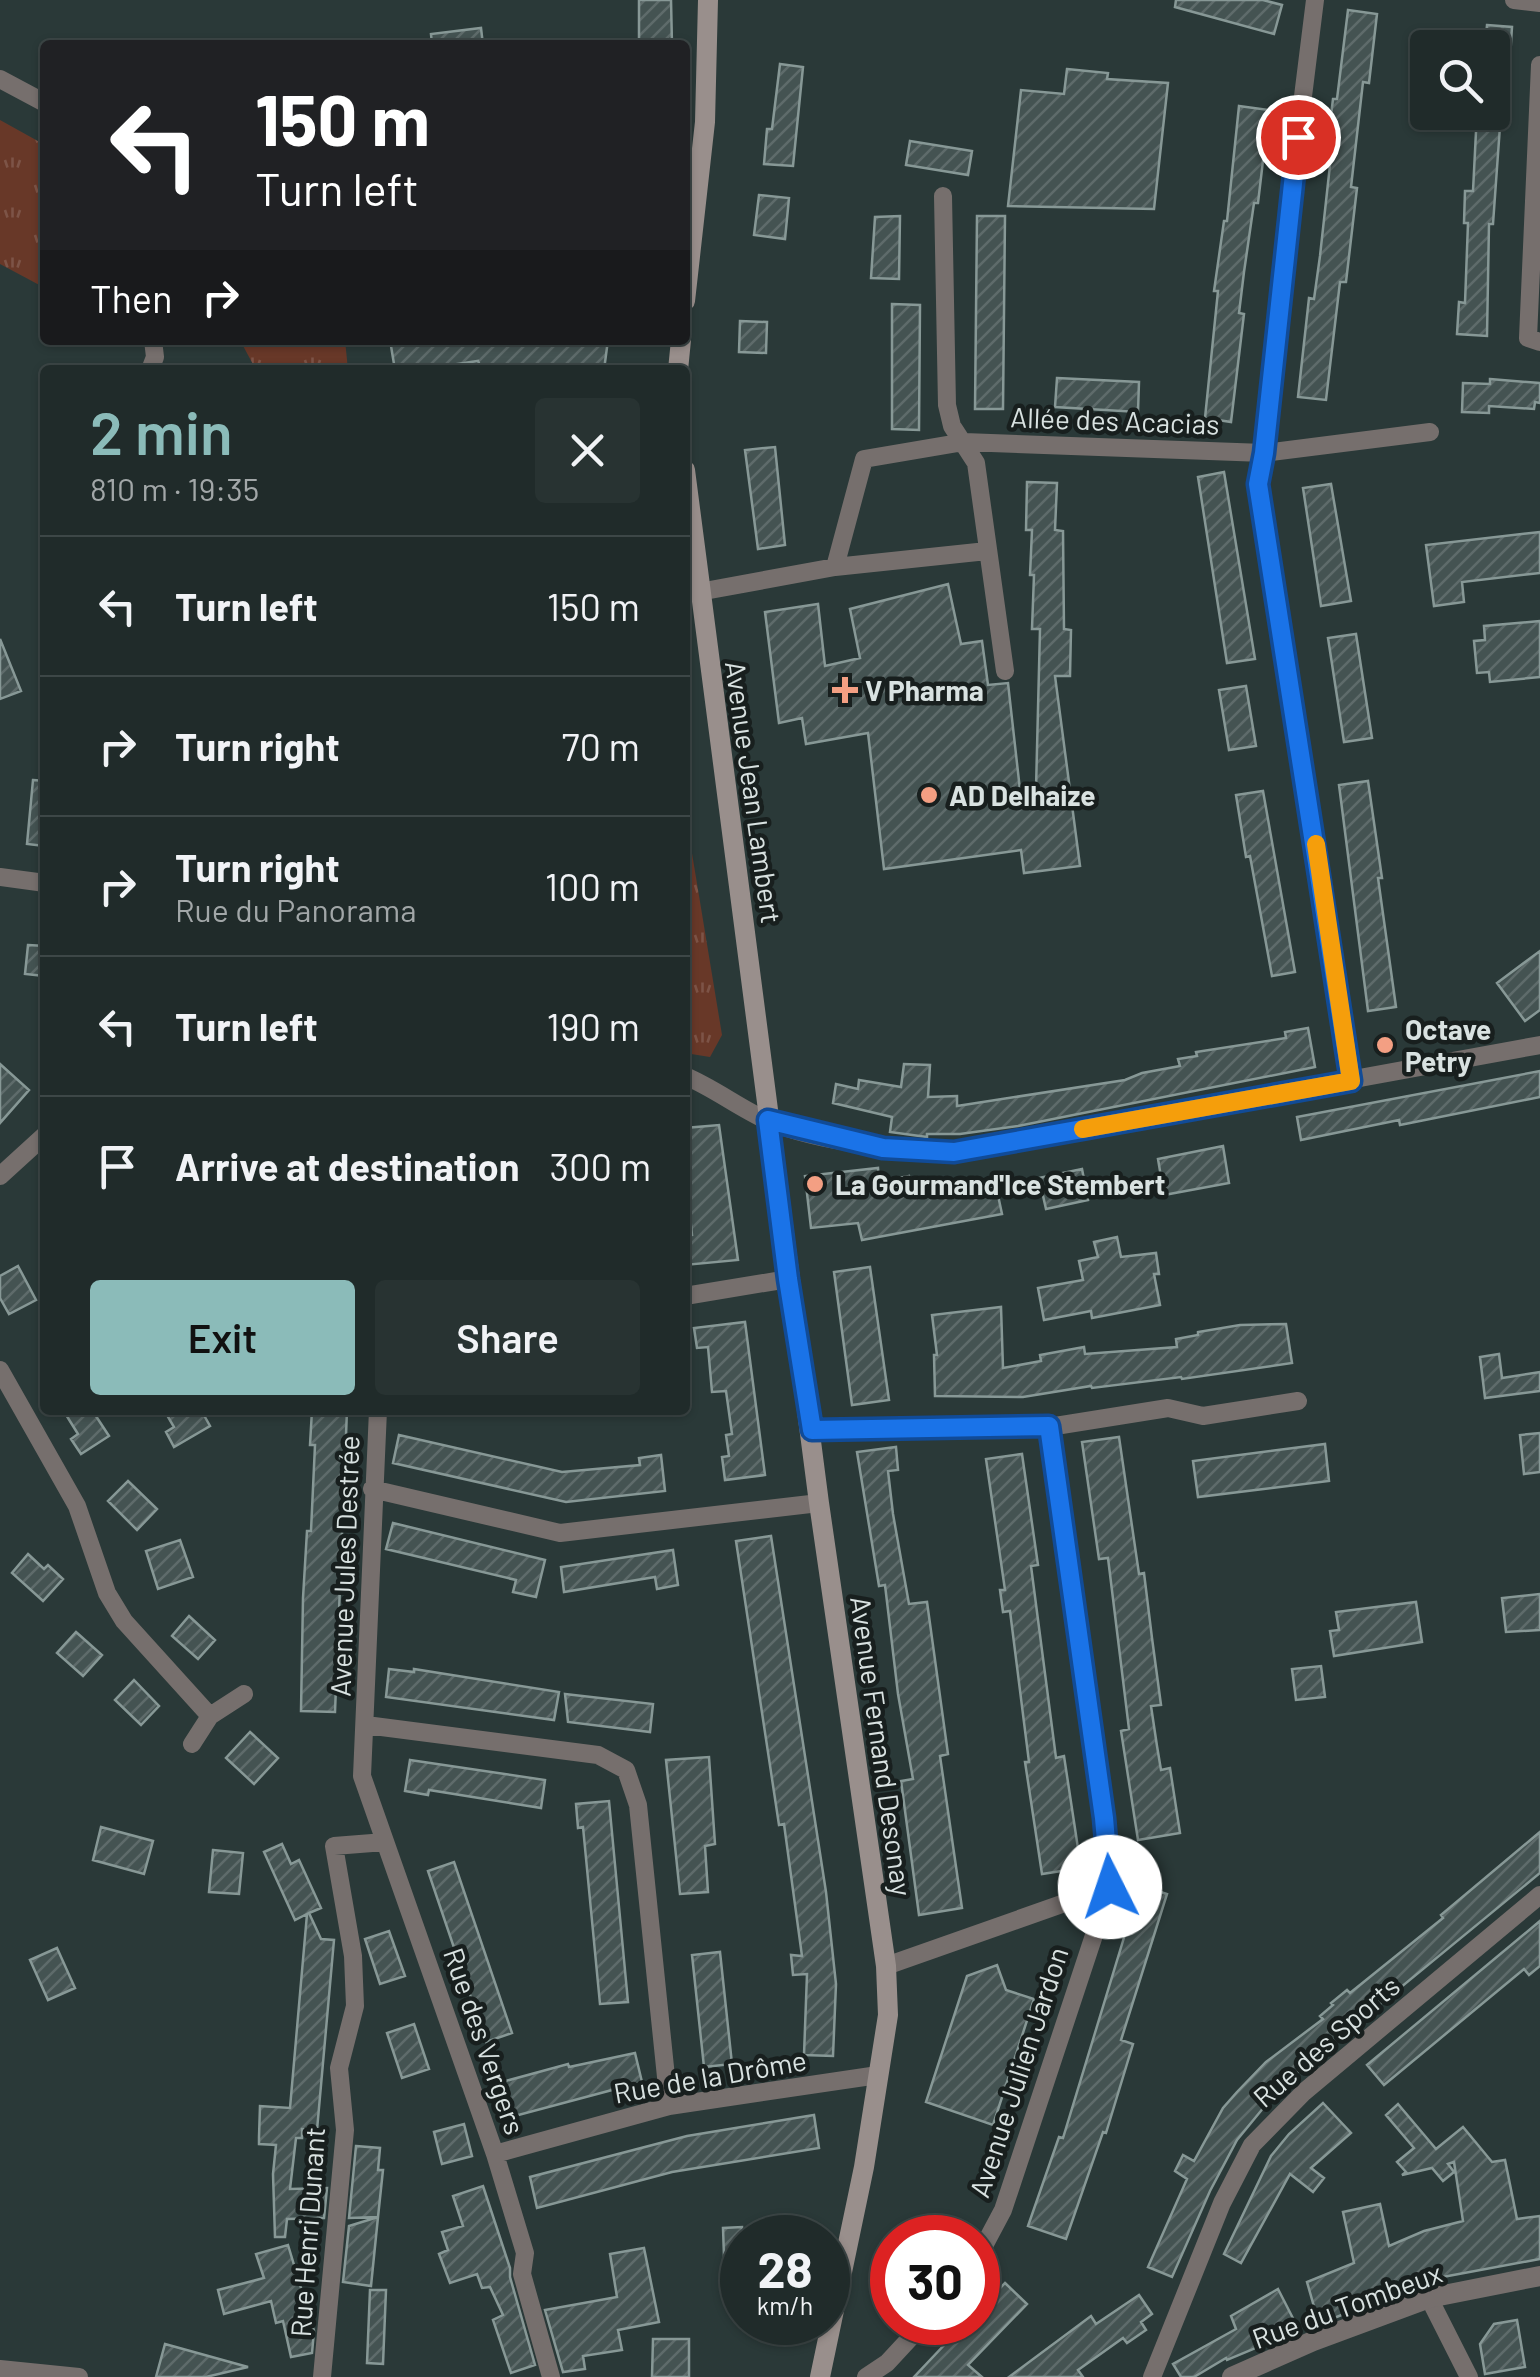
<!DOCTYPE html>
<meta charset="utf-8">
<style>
body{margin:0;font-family:Barlow,sans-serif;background:#283332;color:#f1f3f6;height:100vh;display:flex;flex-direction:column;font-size:38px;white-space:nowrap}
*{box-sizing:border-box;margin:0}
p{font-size:32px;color:#a2a7a8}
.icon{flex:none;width:55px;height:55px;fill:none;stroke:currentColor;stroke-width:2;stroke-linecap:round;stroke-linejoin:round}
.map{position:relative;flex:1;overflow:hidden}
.drawer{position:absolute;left:40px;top:365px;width:650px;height:1050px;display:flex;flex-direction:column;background:#202b2a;border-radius:10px;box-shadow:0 2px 8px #0004,0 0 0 2px #3d4747}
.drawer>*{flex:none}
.hud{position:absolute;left:40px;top:40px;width:650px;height:305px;border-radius:10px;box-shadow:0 2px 8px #0004,0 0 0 2px #3d4747;background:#202124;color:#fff;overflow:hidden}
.buttons{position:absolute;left:1410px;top:30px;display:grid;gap:20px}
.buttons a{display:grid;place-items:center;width:100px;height:100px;border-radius:10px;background:#202b2a;box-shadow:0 2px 8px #0004,0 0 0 2px #3d4747;font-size:50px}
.speed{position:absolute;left:720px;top:2215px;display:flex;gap:20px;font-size:50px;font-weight:700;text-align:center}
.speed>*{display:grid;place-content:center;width:130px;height:130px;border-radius:50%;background:#202b2a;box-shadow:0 2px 8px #0004,0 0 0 2px #3d4747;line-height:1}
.speed small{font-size:25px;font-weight:400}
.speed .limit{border:15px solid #d22;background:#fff;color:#111}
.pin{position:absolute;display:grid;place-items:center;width:85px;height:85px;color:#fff;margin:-42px;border:5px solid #fff;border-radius:50%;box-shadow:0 2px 10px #0007}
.me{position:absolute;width:110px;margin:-55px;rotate:356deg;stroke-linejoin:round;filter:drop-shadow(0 0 8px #0008)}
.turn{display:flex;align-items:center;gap:35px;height:210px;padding:0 50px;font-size:45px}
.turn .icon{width:130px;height:130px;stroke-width:2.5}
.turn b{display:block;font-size:70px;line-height:85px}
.then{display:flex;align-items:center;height:95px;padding:0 50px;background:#0003;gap:20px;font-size:38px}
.round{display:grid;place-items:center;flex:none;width:105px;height:105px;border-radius:10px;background:#283332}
.overview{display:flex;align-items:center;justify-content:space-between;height:170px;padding:0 50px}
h1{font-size:60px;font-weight:600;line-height:75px;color:#8bbbb9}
.primary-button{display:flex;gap:20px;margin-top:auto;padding:20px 50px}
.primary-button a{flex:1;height:115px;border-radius:10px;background:#8bbbb9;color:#111;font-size:40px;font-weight:600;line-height:115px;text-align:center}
.primary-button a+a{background:#283332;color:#f1f3f6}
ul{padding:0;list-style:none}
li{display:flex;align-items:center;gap:30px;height:140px;padding:0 50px;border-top:2px solid #3d4747}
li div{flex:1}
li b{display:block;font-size:38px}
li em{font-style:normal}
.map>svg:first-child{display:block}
.grass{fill:url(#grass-tufts)}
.building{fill:url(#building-hatch);stroke:#879896;stroke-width:2.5}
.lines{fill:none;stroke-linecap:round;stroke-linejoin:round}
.minor{stroke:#766f6d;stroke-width:18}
.tertiary{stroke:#766f6d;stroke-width:20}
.secondary{stroke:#998f8c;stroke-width:20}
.route-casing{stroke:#114b97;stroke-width:25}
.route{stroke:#1a73e8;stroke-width:18}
.slow{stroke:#f59e0b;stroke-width:18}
.poi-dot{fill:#f39f83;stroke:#181f1e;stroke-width:4}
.labels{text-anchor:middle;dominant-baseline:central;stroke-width:9;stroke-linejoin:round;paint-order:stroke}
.street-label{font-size:28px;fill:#d9e2e1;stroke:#181f1e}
.poi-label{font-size:28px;font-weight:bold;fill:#d9e2e1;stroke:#181f1e;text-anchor:start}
</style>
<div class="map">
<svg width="1540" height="2377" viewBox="0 0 1540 2377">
<defs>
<pattern id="grass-tufts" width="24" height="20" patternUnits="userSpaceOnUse" patternTransform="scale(2.5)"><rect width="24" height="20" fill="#683828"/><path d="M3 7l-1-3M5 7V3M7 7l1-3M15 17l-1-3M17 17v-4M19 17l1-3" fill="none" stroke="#7d5447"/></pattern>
<pattern id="building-hatch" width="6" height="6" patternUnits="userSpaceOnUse" patternTransform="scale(2.5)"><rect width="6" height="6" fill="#445352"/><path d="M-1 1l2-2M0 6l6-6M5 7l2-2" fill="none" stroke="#5e6b6b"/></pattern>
</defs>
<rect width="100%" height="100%" fill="#2a3938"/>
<path class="grass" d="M0,120l45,25v143l-45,-24z
M240,340h105l3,30h-92z
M685,811l37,224 -12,22 -25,-4z"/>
<path class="building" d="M639,0h32l1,45h-33z
M1176,0h87l19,5 -8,29 -99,-27z
M1348,10l29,4 -8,69 -6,-1 -12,105 6,1 -11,94h-6l-14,118 -28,-3 11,-99 5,1 6,-43 10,-91 -5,-1 8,-65h4z
M1487,25l25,2 -4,63 -16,-1v-41h-7z
M481,28l2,17h-51l-1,-11z
M780,64l23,3 -10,99 -29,-2 3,-35h5z
M1067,69l41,4 -1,6 61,4 -14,126 -146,-3 13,-116 43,4z
M1239,106l30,4 -11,93h-4l-10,69 -5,41 5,1 -13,108 -26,-4 13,-127h-4l10,-70h3z
M1477,112h24l-8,112h-4l-2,112 -30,-2 2,-32 6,1 3,-80h-4l1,-32h8z
M910,141l62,10 -4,24 -62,-10z
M759,195l30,3 -4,41 -31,-4z
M900,216l-1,63 -28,-1 4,-61z
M977,216h28l-2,193h-28z
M892,304l28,1 -1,125 -27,-1z
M740,321l27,1 -1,31 -27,-1z
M390,340h218l-4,30h-122l-4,-9 -60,9h-23z
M1057,378l82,4 -1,30 -83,-5z
M1490,379l50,4v20l-5,-1 -1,7 -45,-3v7l-27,-1 1,-29 27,1z
M775,447l10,98 -27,4 -13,-99z
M1224,472l31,187 -28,4 -29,-186z
M1027,482l30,1 -2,47 8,1 1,98 7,1 -1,46h-15l25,190 -56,7 -3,-23 -137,19 -16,-136 -62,11 -4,-26 -23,5 -14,-111 53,-8 7,62 35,-8 -10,-49 98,-25 13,60 21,-3 6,44 20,-2 12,107 16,-1 4,-160h-8l2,-54h-4l2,-45h-6z
M1331,484l20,117 -30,5 -18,-118z
M1540,532v41l-78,9 2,20 -30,4 -8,-61z
M1540,621v56l-50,5 -1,-10 -12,1 -3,-32 11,-1 -1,-14z
M1356,634l16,104 -28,4 -16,-104z
M0,639l21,52 -21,8z
M1246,686l10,60 -27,4 -10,-60z
M33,780l12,1v65l-18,-2z
M1368,781l14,97h-4l18,129 -28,4 -29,-226z
M1263,791l32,181 -23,4 -22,-120 -4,1 -10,-62z
M28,945l17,1v30l-20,-2z
M1540,951v59l-15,11 -28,-38z
M1308,1028l7,39 -297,59 -58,8h-33v3l-37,-5 2,-15 -59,-14 3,-19 22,5 1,-9 42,7 3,-23 26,1 -2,32 29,-1v10l168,-26 17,-7 38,-7 -2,-7 19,-3 -1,-4 90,-14 -1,-6z
M0,1064l29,26 -29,33z
M1540,1071v26l-140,28 -1,-5 -98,20 -4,-23z
M719,1125l19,135 -53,5v-29l7,-1 -7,-67v-40z
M1223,1146l6,37 -65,12 -6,-36z
M878,1168l1,14 30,-6 3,14 84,-4 6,28 -140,26 -4,-17 -47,5 -6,-52z
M1082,1169l6,31 -42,9 -7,-31z
M1117,1237l4,20 35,-4 3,21h-5l6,31 -68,13 -1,-7 -47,9 -6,-32 45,-8 -4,-19 19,-4 -4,-15z
M18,1266l18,34 -27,14 -9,-16v-22z
M870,1267l19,133 -37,5 -18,-133z
M1001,1307l2,61 38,-7 -1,-6 44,-8 1,7 92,-7 -1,-8 22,-4v-3l42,-7 46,-1 6,39 -110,16 -1,-2 -89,11 -1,-2 -68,11 -88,-1 -1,-41h3l-5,-40z
M745,1322l20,153 -40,5 -3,-23 7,-1 -3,-21 6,-1 -6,-43 -14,1 -4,-45 -11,1 -3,-20z
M1499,1354l3,24 38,-6v19l-55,7 -5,-41z
M63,1410h29l17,26 -28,18 -10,-15 7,-5z
M164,1410h37l9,16 -36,21 -8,-15 8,-5z
M312,1410h35l-12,302 -34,-1 2,-113 4,-67h4l4,-86h-5z
M1540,1433v39l-16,2 -4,-39z
M399,1435l163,37 78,-7 -1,-7 22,-3 4,36 -99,11 -173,-39z
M1119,1437l20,137 5,-1 8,65 9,67 -10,1 6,40 4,24 9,-2 10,65 -42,7 -17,-109 8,-2 -21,-171 -9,1 -17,-117z
M1325,1444l4,37 -131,16 -5,-36z
M896,1447l2,23 -10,1 5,43 16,90 18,-2 21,152 -8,2 22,152 -43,7 -18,-134 12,-2 -15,-85 -13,-109 -6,1 -22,-134z
M1022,1454l16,111 -7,1 25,192 8,-2 17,112 -39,6 -17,-112h4l-19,-151 -7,1 -3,-22h5l-19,-131z
M128,1481l29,28 -20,21 -29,-29z
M393,1523l152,37 -9,37 -23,-5 3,-12 -130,-31z
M771,1536l55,356 10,92 -3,72 -29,-1 3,-81 -14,1 -2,-20 11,1 -18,-132 -5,1 -43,-284z
M180,1540l13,37 -35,12 -12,-38z
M673,1550l5,35 -21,4 -2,-12 -91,15 -3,-25z
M28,1554l16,15 4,-4 15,14 -20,22 -31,-28z
M1540,1594v36l-34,2 -4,-34z
M1416,1602l6,40 -88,14 -4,-25 9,-1 -3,-18z
M189,1616l26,24 -17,19 -26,-23z
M76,1632l26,23 -19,21 -26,-23z
M1321,1666l4,31 -29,3 -4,-31z
M389,1669l25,3v-3l145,23 -5,28 -168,-23z
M134,1680l25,26 -18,19 -26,-25z
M565,1694l88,10 -3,28 -82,-10z
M250,1732l28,26 -24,26 -28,-26z
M709,1757l6,87 -10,2 3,46 -28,2 -14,-134z
M410,1760l135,20 -4,28 -112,-18 -1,5 -23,-4z
M609,1801l19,201 -28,2 -17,-177 -5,1 -2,-24z
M101,1827l52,14 -9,33 -51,-14z
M1540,1832v41l-257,211 -46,56 -27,51 -38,86 -24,-10 39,-88 -12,-8 8,-16 11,6 29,-53 14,-16 29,-30 57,-43 -3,-3 13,-11 -2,-2 16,-13 3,3 93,-75 -2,-3z
M282,1844l9,20 8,-4 22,48 -12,5 12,26 13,1 -17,190 -15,-1v9h-6l-6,51 37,-1 -3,30 -37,1 -2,18h-10l-2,-63 3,-29 -17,-1v-7l1,-31 30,2 17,-194 -12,6 -31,-68z
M213,1850l30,3 -4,41 -30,-2z
M454,1862l58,171 -26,9 -58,-171z
M1140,1885l27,9 -46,146 12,4 -27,89 -3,-1 -37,107 -38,-13 31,-89 4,1z
M1540,1921v45l-11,9 -5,-6 -140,116 -17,-20z
M389,1931l16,45 -25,8 -15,-45z
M57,1948l18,40 -27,12 -18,-40z
M720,1952l12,112 -28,3 -12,-112z
M997,1965l9,25 28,9 -41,126 -67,-23 41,-126z
M414,2024l15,45 -27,9 -15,-45z
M635,2053l7,29 -131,35 -9,-35 66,-18 1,3z
M1323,2103l28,30 -40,35 13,10 -11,14 -23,-18 -49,89 -17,-9 47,-98 18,-22z
M1398,2104l38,45 27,-22 29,35 13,-2 12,59 23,-3v43l-108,20 -113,45 -12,-42 47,-19 -11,-51 37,-8 9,42 35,-15 39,-10 -9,-59 -6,2 6,8 -11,9 -11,-13 -30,7 4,-3 -9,-10 17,-14 -28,-33z
M814,2115l5,33 -147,24 -135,36 -7,-31 157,-41z
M464,2124l8,32 -30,8 -8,-32z
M356,2146l24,2 -2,22h5l-5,47 -29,1z
M483,2186l27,82v9l25,88 -24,8 -18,-53 10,-5 -13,-28 -8,1 -5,-14 -27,9 -11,-29 9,-4 -6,-18 21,-6 -10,-30z
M378,2217l-7,69 -28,-4 6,-56z
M742,2227v58h-17l-2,-57z
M288,2245l26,86 -2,22 -21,4 -8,-36 -7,2 -5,-22 -47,13 -6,-24 46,-12 -8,-24z
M644,2248l15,74 -41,8 4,20 -39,6 2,13 -22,3 -18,-62 72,-13 -7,-43z
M1005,2283l22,21 -59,61 14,12h-68l52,-55h12v-11z
M1278,2289l21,41 -72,30 -1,-2 -32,19h-13l-8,-13 63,-35 -5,-13z
M370,2290h16l-3,74 -16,-1z
M1139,2295l13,19 -11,8 5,8 -19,13 -4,-5 -45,32 5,7h-74l82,-61 5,8z
M1517,2320l8,47 -40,7 -5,-30 14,-20z
M653,2339h36v38h-37z
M165,2344l83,23 -42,10h-50z"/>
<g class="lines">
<path class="minor" d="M1315,0l-36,289 -15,164 -6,31 93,597
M1514,0l26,3
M1540,65l-12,273 12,4
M0,79l45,24
M943,196l4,209 5,21 24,37 29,208
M150,370l5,-13 -2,-17
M835,567l29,-108 100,-17 300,11 166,-21
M699,592l136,-25 152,-16
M0,877l45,6
M685,1076c29,12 54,32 83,45 56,23 126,28 186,31l586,-107
M0,1176l45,-41
M685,1296l103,-17
M0,1370l77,136 30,87 17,28 86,95
M378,1410l-16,366 133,378 30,99 -3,21 29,103
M812,1429l237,-2 119,-19 35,8 95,-15
M372,1489l188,44 259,-30
M366,1725l232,30 28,15 12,35 31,301
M192,1744l18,-28 34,-22
M886,1966l224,-79
M495,2154l174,-48 209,-31
M978,2257l25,-47 107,-323 -6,-69 -55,-391
M1429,2298l40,79
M0,2369l79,8
M322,2377l23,-247 -6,-62 16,-62 -2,-50 -19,-110 51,-4
M866,2377l21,-14 38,-41
M1152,2377l70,-174 30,-58 52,-53 236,-197"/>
<path class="tertiary" d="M1232,2377l81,-36 116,-43 111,-22"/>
<path class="secondary" d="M685,301l20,-179 3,-122
M678,370l3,-30
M685,470l134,1033 67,463 2,49 -24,152 -44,210"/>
</g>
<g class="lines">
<defs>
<path id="route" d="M1110,1887l-6,-69 -55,-392 -237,4 -24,-151 -20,-159 115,28 71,4 397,-71 -93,-597 6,-31 34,-316"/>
</defs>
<use href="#route" class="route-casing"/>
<use href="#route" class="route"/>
<path class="slow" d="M1083,1129l268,-48 -35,-237"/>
</g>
<g class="poi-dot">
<path d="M840 675h10v10h10v10h-10v10h-10v-10h-10v-10h10z"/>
<circle cx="929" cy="795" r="10"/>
<circle cx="1385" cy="1045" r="10"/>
<circle cx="815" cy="1184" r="10"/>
</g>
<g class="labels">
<g class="street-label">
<text transform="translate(1115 420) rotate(2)">Allée des Acacias</text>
<text transform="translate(754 792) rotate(82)">Avenue Jean Lambert</text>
<text transform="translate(344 1566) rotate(-88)">Avenue Jules Destrée</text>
<text transform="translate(882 1746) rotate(82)">Avenue Fernand Desonay</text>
<text transform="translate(485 2041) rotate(71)">Rue des Vergers</text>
<text transform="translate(1326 2041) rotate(-41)">Rue des Sports</text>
<text transform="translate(1018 2072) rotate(-72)">Avenue Julien Jardon</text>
<text transform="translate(710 2076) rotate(-10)">Rue de la Drôme</text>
<text transform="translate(307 2232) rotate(-86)">Rue Henri Dunant</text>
<text transform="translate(1347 2305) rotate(-20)">Rue du Tombeux</text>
</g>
<g class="poi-label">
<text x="865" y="690">V Pharma</text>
<text x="949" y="795">AD Delhaize</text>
<text x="1405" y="1029">Octave<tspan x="1405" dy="32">Petry</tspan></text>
<text x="835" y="1184">La Gourmand'Ice Stembert</text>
</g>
</g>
</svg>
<div class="buttons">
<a><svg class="icon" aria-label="search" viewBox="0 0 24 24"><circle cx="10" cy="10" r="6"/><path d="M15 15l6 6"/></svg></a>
</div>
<div class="speed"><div>28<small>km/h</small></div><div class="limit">30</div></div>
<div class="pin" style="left:1298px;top:137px;background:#d93025"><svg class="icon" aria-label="arrive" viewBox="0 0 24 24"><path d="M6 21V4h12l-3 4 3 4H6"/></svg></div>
<svg class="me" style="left:1110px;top:1887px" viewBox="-20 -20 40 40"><circle r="19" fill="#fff"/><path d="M0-13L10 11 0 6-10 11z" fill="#1a73e8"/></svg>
<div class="hud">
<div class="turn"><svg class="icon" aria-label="left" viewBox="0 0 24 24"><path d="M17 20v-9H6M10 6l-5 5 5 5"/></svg><div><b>150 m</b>Turn left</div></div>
<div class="then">Then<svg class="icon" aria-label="right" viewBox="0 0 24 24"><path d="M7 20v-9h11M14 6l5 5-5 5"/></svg></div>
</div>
<section class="drawer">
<div class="overview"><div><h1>2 min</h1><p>810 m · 19:35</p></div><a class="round"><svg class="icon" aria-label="close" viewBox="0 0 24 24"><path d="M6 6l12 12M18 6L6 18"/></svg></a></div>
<ul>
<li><svg class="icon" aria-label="left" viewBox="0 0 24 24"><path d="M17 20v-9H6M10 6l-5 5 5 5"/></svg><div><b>Turn left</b></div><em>150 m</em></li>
<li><svg class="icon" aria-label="right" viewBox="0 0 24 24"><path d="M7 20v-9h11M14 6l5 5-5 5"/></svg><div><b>Turn right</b></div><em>70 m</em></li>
<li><svg class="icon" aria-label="right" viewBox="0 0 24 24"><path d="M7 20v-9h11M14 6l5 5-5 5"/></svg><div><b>Turn right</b><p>Rue du Panorama</p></div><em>100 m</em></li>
<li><svg class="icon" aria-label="left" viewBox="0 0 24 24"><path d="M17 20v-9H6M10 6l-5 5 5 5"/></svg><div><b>Turn left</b></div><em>190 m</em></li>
<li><svg class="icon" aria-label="arrive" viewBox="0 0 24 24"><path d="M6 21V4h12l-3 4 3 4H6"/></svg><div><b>Arrive at destination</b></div><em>300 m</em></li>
</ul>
<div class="primary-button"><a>Exit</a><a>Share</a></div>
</section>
</div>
